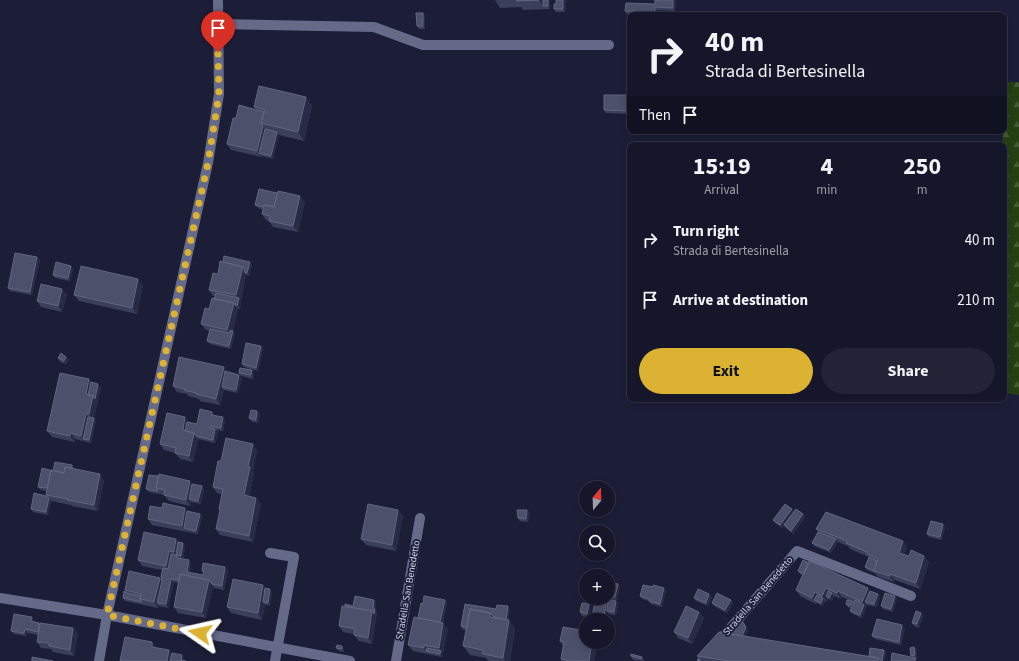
<!DOCTYPE html>
<meta charset="utf-8">
<style>
body{margin:0;font-family:"Source Sans 3",sans-serif;background:#222336;color:#f1f3f6;height:100vh;display:flex;flex-direction:column;font-size:15px;white-space:nowrap}
*{box-sizing:border-box;margin:0}
p{font-size:13px;color:#9d9fa8}
.icon{flex:none;width:22px;height:22px;fill:none;stroke:currentColor;stroke-width:2;stroke-linecap:round;stroke-linejoin:round}
.map{position:relative;flex:1;overflow:hidden}
.details{position:absolute;left:627px;top:142px;width:380px;height:260px;display:flex;flex-direction:column;background:#15162a;border-radius:8px;box-shadow:0 2px 10px #0003,0 0 0 1px #343547}
.details>*{flex:none}
.banner{position:absolute;left:627px;top:12px;width:380px;height:122px;border-radius:8px;box-shadow:0 2px 10px #0003,0 0 0 1px #343547;background:#15162a;color:#f1f3f6;overflow:hidden}
.needle{width:26px;rotate:19deg}
.buttons{position:absolute;left:579px;top:481px;display:grid;gap:8px}
.buttons a{display:grid;place-items:center;width:36px;height:36px;border-radius:50%;background:#15162a;box-shadow:0 2px 10px #0003,0 0 0 1px #343547;font-size:20px}
.pin{position:absolute;display:grid;place-items:center;width:34px;height:34px;color:#fff;margin:-41px -17px;border-radius:50% 50% 50% 0;rotate:-45deg;box-shadow:0 0 4px #0007}
.pin .icon{rotate:45deg}
.me{position:absolute;width:44px;margin:-22px;rotate:281deg;stroke-linejoin:round;filter:drop-shadow(0 0 3px #0008)}
.turn{display:flex;align-items:center;gap:14px;height:84px;padding:0 12px;font-size:18px}
.turn .icon{width:52px;height:52px;stroke-width:2.5}
.turn b{display:block;font-size:28px;line-height:34px}
.then{display:flex;align-items:center;height:38px;padding:0 12px;background:#0003;gap:8px;font-size:15px}
.eta{display:flex;justify-content:space-evenly;align-items:center;height:68px;text-align:center}
.eta b{font-size:24px;font-weight:700;line-height:28px}
.action{display:flex;gap:8px;margin-top:auto;padding:8px 12px}
.action a{flex:1;height:46px;border-radius:24px;background:#dcb233;color:#111;font-size:16px;font-weight:700;line-height:46px;text-align:center}
.action a+a{background:#222336;color:#f1f3f6}
ul{padding:0;list-style:none}
li{display:flex;align-items:center;gap:12px;height:60px;padding:0 12px}
li div{flex:1}
li b{display:block;font-size:15px}
li em{font-style:normal}
.map>svg:first-child{display:block}
.forest{fill:url(#forest-firs)}
.lines{fill:none;stroke-linecap:round;stroke-linejoin:round}
.minor{stroke:#666a89;stroke-width:10}
.wall{fill:#3c3f5b}
.shaded-wall{fill:#292b46}
.building{fill:#4d506a;stroke:#62657e}
.route{stroke:#dcb233;stroke-width:7;stroke-dasharray:0 12.6}
.labels{text-anchor:middle;dominant-baseline:central;stroke-width:3.5;stroke-linejoin:round;paint-order:stroke}
.street-label{font-size:10px;fill:#d3d6e8;stroke:#1c1e38}
</style>
<div class="map">
<svg width="1019" height="661" viewBox="0 0 1019 661">
<defs>
<pattern id="forest-firs" width="22" height="20" patternUnits="userSpaceOnUse"><rect width="22" height="20" fill="#254013"/><path d="M5 1l3.5 6h-7zM16 11l3.5 6h-7z" fill="#445b35"/></pattern>
</defs>
<rect width="100%" height="100%" fill="#1c1e38"/>
<path class="forest" d="M1006,82h13v313l-15,-2v-248h-2l1,-14h1z"/>
<g class="lines">
<path class="minor" d="M218,24l156,3 49,18h186
M270,553l24,4 -19,104
M0,598l107,17 243,46
M99,661l8,-46 101,-452 11,-69 -1,-94
M396,661l24,-143
M702,661l95,-110 114,45"/>
</g>
<path class="wall" d="M495,0h55v9l-27,1 -2,-3 -21,1z
M556,0h10l-1,12h-9l-2,-3 2,-5z
M655,0h21l-1,11 -18,-1v5l-30,-1 -2,-3 30,-7z
M423,13l2,3v13h-6l-2,-3z
M630,75v23h-1v16l-23,-1 -2,-3 23,-15z
M306,97l6,9 -8,35 -25,-6 -6,24 -12,-3v1l-30,-7 -4,-6 9,-26 20,-8 -2,-3z
M305,202l-7,30 -25,-5 -4,-6 -3,-1 -4,-6 1,-4 -5,-2 -3,-3z
M37,257l3,3 -8,35 -22,-4 -2,-3z
M252,265l-3,11 -3,-1 -5,25v1l-1,8h-2l-5,22 2,3 -4,15 -21,-5 -3,-3 3,-10 -4,-1 -5,-6 13,-25 1,-3h-2l-4,-6 9,-16z
M71,266l2,3 -3,12 -15,-3 -2,-3z
M143,285l-6,29 -58,-13 -5,-6z
M62,289l5,6 -5,17 -21,-5 -4,-6z
M261,346l2,3 -5,22 -14,-4 -2,-3z
M66,357l3,3 -3,4 -6,-2 -2,-4z
M252,370l2,3 -1,6 -12,-3 -2,-3z
M227,372l12,3 3,3 -4,15 -14,-3 -4,15 -20,-4 -1,-2 -11,-3 -1,-2 -10,-2 -4,-6z
M89,379l2,3 10,5 -7,31 2,3 -5,22 -16,-4v3l-23,-5 -5,-6z
M257,411l3,3 -2,9 -7,-2 -2,-3z
M214,415l11,5 -2,11 -7,-1 2,2 -3,11 -17,-4 -5,23 -13,-3 -5,-6 -11,-3 -4,-6 30,-21 7,1z
M257,450l-4,21 1,2 -5,24 12,7 -8,38 -33,-7 -4,-6 4,-18 -1,-2 3,-15 -5,-1 -4,-6 8,-26z
M72,465l2,4 30,11 -6,31 -26,-5 -1,-1 -20,-4 -3,14 -15,-3 -2,-3 15,-13v-1l1,-4 -6,-1 -3,-3 15,-16z
M192,484l10,2 2,3 -3,15 -10,-2 -1,4 -21,-5 -5,-6 -15,-3 -3,-3z
M162,508l25,3 13,3 2,3 -4,17 -46,-9 -4,-6z
M792,509l2,3 11,5 -12,17 -7,-6 -2,-3 9,-12 -11,15 -7,-5 -2,-3z
M398,510l5,6 -7,35 -30,-6 -5,-6z
M527,510l3,3 -2,9 -8,-1 -2,-3z
M945,527l-3,13 -13,-3 -2,-3z
M816,529l87,12 4,6 -3,8 5,1h15l5,6 -9,27 -25,-9 -1,2 -16,-5 -2,-3 -9,-4 -2,-3 4,-10 -19,-8 -2,-3 -10,-4 -7,11 -17,-7 -2,-3 6,-11z
M176,539l2,3 5,1 2,4 -2,12 8,4 -1,10 13,2 1,-1 -2,-3 26,-1 -4,20 -10,-2 -1,-2 -7,32 -28,-5 -4,-6 4,-24 -4,-1 -6,26 -9,-2 -1,2 -33,-7 -2,-3 3,-6 -1,-2 35,-12 1,2 1,-2 -1,-1 1,-7 -20,-4 -4,-6z
M798,571l70,17 2,3 8,3 2,3 -3,10 -10,-2 -5,13 -9,-4 -3,-3 1,-2 -2,-1 -3,-4 3,-4 -7,-3 -1,2 -7,-3 -2,5 -4,-2 -1,3 -2,-1 -2,5 -7,-3v1l-16,-8 -4,-6 7,-15 -3,-1z
M608,582l10,2 2,3 -3,13 -12,-2h3z
M263,585l2,3 7,4 -2,14 -5,-1 -3,15 -31,-7 -4,-6z
M653,587l13,4 -4,16 -11,-3 -2,-3 -7,-2 -2,-3z
M709,594l3,3 -4,9 -12,-5 -2,-3z
M897,599l-4,13 -10,-3 -2,-3z
M374,600l2,3 -1,7 2,2 -5,32 -13,-3 -5,-6v-1l-11,-2 -4,-6 6,-20h8z
M445,600l2,3 -4,20 5,6 -6,28 -29,-6 -5,-6 10,-27 5,-14z
M731,600l2,3 -6,10 -13,-7 -2,-3z
M606,604l1,1 11,-1 -2,11 -7,-1 -2,-2 -1,8 -11,-1 -3,-3z
M591,607l-2,10 -7,-1 -2,-4z
M496,609l14,1 -2,10h1l6,9 -5,32h-22l-2,-3 -16,-3 -7,-9 3,-16h-3l-2,-4z
M699,612l5,6 -12,26 -14,-6 -4,-6z
M921,613l2,3 -4,12 -5,-2 -2,-3z
M34,620v2l6,2 33,4 5,6 -4,22 -21,-4 -2,-3 -10,-1 -4,-6 1,-7 -11,-2 -1,3 -12,-2 -3,-3z
M905,628l-4,17 -26,-6 -3,-3z
M748,630l-3,6 124,20 15,-6 2,3 -2,8h-183l-4,-5z
M560,641l38,1 -4,19h-32l-1,-2 2,-13z
M342,646l2,3v3l-5,-1 -3,-3z
M914,647l3,3v9h-1l1,2 -5,-4 -1,-1z
M631,654l13,6v1l-11,-1 -2,-4z"/>
<path class="shaded-wall" d="M539,0h6l-2,6z
M548,0h2v9l-2,-3z
M563,0h3l-1,12 -2,-3z
M673,0h3l-1,11 -2,-3z
M655,7l2,3v5l-2,-3z
M423,13l2,3v13l-2,-3z
M627,95l2,3v16l-2,-3z
M306,97l6,9 -8,35 -6,-9z
M263,126l4,6 -8,21 2,3v1l-4,-6z
M277,132l2,3 -6,24 -2,-3z
M300,196l5,6 -7,30 -5,-6z
M37,257l3,3 -8,35 -2,-3z
M250,262l2,3 -3,11 -2,-3z
M71,266l2,3 -3,12 -2,-3z
M243,267l4,6 -3,-1 2,3 -5,25v1l-1,8 -3,-3 2,-7 -3,-4z
M138,279l5,6 -6,29 -5,-6z
M62,289l5,6 -5,17 -4,-6z
M234,303l4,6 -5,22 2,3 -4,15 -2,-3 3,-10 -5,-6z
M261,346l2,3 -5,22 -2,-3z
M66,357l3,3 -3,4 -2,-3z
M224,367l4,6 -6,14 2,3 -4,15 -4,-6z
M252,370l2,3 -1,6 -2,-4z
M239,375l3,3 -4,15 -2,-3z
M89,379l4,6 -2,13 -5,-4z
M98,384l3,3 -8,34 -4,-7 4,-18z
M257,411l3,3 -2,9 -2,-3z
M86,414l4,6 -7,19 3,3 -5,-6z
M185,417l5,6 -2,11 -5,-4z
M223,417l2,3 -2,11 -2,-3z
M94,418l2,3 -5,22 -2,-3z
M215,429l3,3 -3,11 -2,-3z
M71,433l4,6v3l-5,-6z
M194,433l4,6 -5,23 -4,-6z
M253,444l4,6 -4,21 1,2 -6,28 -4,-6z
M100,474l4,6 -6,31 -4,-6z
M190,481l4,6 -5,12 2,3 -1,4 -4,-6z
M202,486l2,3 -3,15 -3,-3z
M49,498l2,3 -3,14 -2,-3z
M256,498l5,6 -8,38 -4,-6z
M185,508l4,6 -5,14 -2,-2z
M792,509l2,3 -12,16 -2,-3z
M398,510l5,6 -7,35 -4,-6z
M527,510l3,3 -2,9 -2,-3z
M200,514l2,3 -4,17 -2,-3z
M803,514l2,3 -12,17 -2,-3z
M943,524l2,3 -3,13 -2,-3z
M176,539l5,6 -4,11 2,3 -2,-1v-1l-3,-5z
M836,539l2,3 -7,11 -2,-3z
M903,541l4,6 -4,12 -4,-6z
M183,543l2,4 -2,13 -2,-4z
M169,551l4,6 -3,15 -4,-6z
M924,556l5,6 -9,27 -4,-6z
M189,560l2,3 -2,12 -2,-3z
M225,567l3,3 -4,20 -2,-4z
M890,574l5,6 -1,2 -4,-6z
M160,578l4,6 -7,19 2,3 -1,2 -4,-6z
M171,579l3,3 -6,26 -2,-4z
M209,580l4,6 -7,32 -4,-6z
M618,584l2,3 -3,13 -2,-3z
M263,585l5,6 -5,11 2,3 -3,15 -4,-7z
M664,588l2,3 -4,16 -2,-3z
M826,588l4,6 -4,2 2,3 -1,3 -5,-6z
M868,588l4,6 -7,8 2,3 -1,3 -4,-6z
M270,589l2,3 -2,14 -2,-3z
M838,591l4,6 -1,2 -4,-6z
M815,592l4,6 -5,2 2,3v1l-4,-6z
M832,593l2,3 -2,5 -3,-3z
M709,594l3,3 -4,9 -2,-3z
M878,594l2,3 -3,10 -3,-3z
M895,596l2,3 -4,13 -2,-3z
M823,598l2,3 -2,5 -2,-3z
M374,600l2,3 -1,7 2,2 -1,5 -2,-3 -1,-5z
M445,600l2,3 -5,25 -3,-3z
M731,600l2,3 -6,10 -2,-3z
M616,601l2,3 -2,11 -2,-3z
M852,601l2,3 -1,5 -3,-3z
M589,604l2,3 -2,10 -2,-3z
M606,604l2,3 -1,4v1l-1,8h-1l-1,-2z
M864,605l2,3 -4,10 -2,-3z
M508,606l2,4 -3,17 -2,-3z
M372,611l4,6 -4,27 -4,-6z
M699,612l5,6 -12,26 -4,-6z
M490,613l7,8 -7,-4z
M921,613l2,3 -4,12 -2,-4z
M32,617l2,3v4l-3,-3z
M741,619l7,11 -6,14z
M509,620l6,9 -5,32h-5l-2,-3z
M443,623l5,6 -6,28 -2,-3 1,-3 -2,-3z
M902,625l3,3 -4,17 -2,-3z
M73,628l5,6 -4,22 -4,-6z
M25,629l2,4 -1,3 -2,-3z
M152,642l5,6 -5,-1z
M592,642h6l-4,19h-5z
M424,645l5,6h-3l2,3 -4,-6z
M342,646l2,3v3l-2,-3z
M914,647l3,3v9l-2,-4z
M169,650l4,6v5h-6z
M884,650l2,3 -2,8h-2z
M182,655l2,3v3l-3,-1z"/>
<path class="building" d="M517,0h22l-23,1z
M543,0h5v6h-5z
M556,0h7v9h-9v-5h2z
M655,0h18v8l-18,-1v5l-30,-1 1,-8 29,1z
M416,13h7v13h-6z
M627,75h3v20h-3v16l-23,-1v-15h23z
M259,86l47,11 -8,35 -37,-9 4,-13 -11,-3z
M239,105l25,7 -3,11 2,3 -6,25 -30,-7 6,-26h3z
M265,129l12,3 -6,24 -12,-3z
M259,189l18,4 -3,14 -10,-2 -1,2 -8,-2z
M278,191l22,5 -7,30 -24,-5 1,-5 -8,-2 2,-9 10,2z
M15,253l22,4 -7,35 -22,-4z
M224,256l26,6 -3,11 -3,-1 1,-2 -2,-3 -20,-5z
M220,261l23,6 -7,28 -27,-5 4,-17 5,1z
M56,262l15,4 -3,12 -15,-3z
M81,266l57,13 -6,29 -58,-13z
M41,284l21,5 -4,17 -21,-5z
M216,293l23,5 -2,8h-1l-2,-3 -20,-4z
M212,298l22,5 -7,27 -26,-6 4,-16 4,1z
M210,329l20,4v-3l3,1 -4,15 -22,-5z
M246,343l15,3 -5,22 -14,-4z
M61,353l5,4 -2,4 -6,-3z
M179,357l45,10 -8,32 -20,-5v-1l-12,-3 1,-1 -12,-3z
M240,368l12,2 -1,5 -12,-2z
M225,371l14,4 -3,15 -14,-3z
M60,373l29,6 -3,15 7,2 -4,18h-3l-5,22 -10,-3 -1,3 -23,-5z
M91,382l7,2 -3,15 -2,-3 -5,-1z
M200,409l12,3v3l11,2 -2,11 -11,-2v2l5,1 -2,11 -17,-4 -2,-3 -9,-2 2,-9 10,2z
M251,410l6,1 -1,9 -7,-2z
M167,413l18,4 -2,13 11,3 -5,23 -14,-3 1,-5 -16,-4z
M88,417l6,1 -5,22 -6,-1z
M226,438l27,6 -5,22 2,1 -6,28 12,3 -7,38 -33,-7 4,-19 -1,-1 4,-20 -10,-2 5,-26h3z
M55,462l17,3v3l-7,-1 -1,6 -13,-3 -4,18 -9,-1 4,-19 11,3z
M65,467l35,7 -6,31 -27,-5 1,-1 -22,-4 5,-25 13,3z
M159,474l31,7 -4,19 -22,-5 1,-5 -9,-2z
M149,475l9,1 -2,12 2,3 -12,-2z
M192,484l10,2 -4,15 -9,-2z
M34,493l12,3 3,2 -3,14 -15,-3z
M163,503l22,5 -3,18 -34,-7 2,-13 12,2z
M368,504l30,6 -6,35 -31,-6z
M785,504l7,5 -12,16 -7,-5z
M796,509l7,5 -12,17 -7,-6z
M517,510h10l-1,9 -8,-1z
M187,511l13,3 -4,17 -12,-3z
M826,512l77,29 -4,12 10,3 2,-6 13,6 -8,27 -26,-9v2l-16,-5 4,-12 -11,-5v-2l-21,-9 1,-2 -31,-12z
M931,521l12,3 -3,13 -13,-3z
M144,532l32,7 -2,13 -5,-1 -3,15 -28,-6z
M818,532l18,7 -7,11 -17,-7z
M178,542l5,1 -2,13 -5,-1z
M171,554l6,2v2l12,2 -2,12 16,3 1,-3 -2,-1 1,-8 22,4 -3,19 -10,-2v-1h-1l-2,-3 -29,-6 -1,6 -8,-1 -5,25 -9,-1 5,-22 -1,-1 1,-3h-1l2,-9 5,1z
M869,557l8,4 -3,10 -9,-4z
M803,560l6,3 -5,11 -6,-3z
M809,561l59,27 -6,14 -24,-11 -1,2 -11,-5 -4,8 -7,-4 -3,6 -16,-8z
M129,571l31,7 -6,24 -14,-3 1,-5 -16,-4z
M180,574l29,6 -7,32 -28,-5z
M233,579l30,6 -5,28 -31,-6z
M608,582l10,2 -3,13 -7,-1z
M643,585l10,2v-2l11,3 -4,16 -11,-3v-2l-9,-3z
M265,588l5,1 -2,14 -5,-1z
M698,589l11,5 -3,9 -12,-5z
M124,591l2,1 1,1 14,3 -1,3 2,3 -19,-4z
M828,591l4,2 -3,5 -3,-2z
M870,591l8,3 -4,10 -9,-2z
M717,593l14,7 -6,10 -13,-7z
M885,593l10,3 -4,13 -10,-3z
M817,595l6,3 -2,5 -7,-3z
M355,596l19,4 -1,9h2l-1,5 -2,-3 -27,-5v-2l8,2z
M424,596l21,4 -5,22 -22,-4 3,-15 2,1z
M608,599l8,2 -2,11 -7,-1z
M847,600h3l2,1v3l-2,2 -3,-1 -1,-1z
M855,600l9,5 -4,10 -10,-4z
M595,602l11,2 -2,14 -12,-2z
M582,603l7,1 -2,10 -7,-2z
M465,604l31,5 1,-4 11,1 -2,14 -12,-3 -4,-4 -20,-4 -3,19 -6,-2z
M342,606l30,5 -4,27 -14,-3 1,-6 -16,-3z
M686,606l13,6 -11,26 -14,-6z
M470,609l20,4v4l19,3 -6,38 -20,-4v-4l-20,-4z
M916,611l5,2 -4,11 -5,-1z
M14,614l18,3 -1,4 8,2 -1,9 -13,-3 -1,4 -13,-2z
M414,617l29,6 -4,25 -15,-3v3l-16,-3z
M741,619l5,8 -4,9 -14,-2z
M877,619l25,6 -3,17 -27,-6z
M40,623l33,5 -3,22 -21,-4v-3l-12,-1z
M563,627l23,4v11h6l-3,19h-19l-9,-2 3,-17 -4,-1z
M719,632l159,26v3h-149l-32,-5z
M125,637l27,5v5l17,3 -2,11h-47z
M337,645l5,1v3l-6,-1z
M914,647l1,8 -4,1 -1,-8z
M427,648l14,3 -1,3 -14,-3z
M870,648l14,2 -2,11 -2,-1 -2,-2 -9,-2z
M172,653l10,2 -1,5 5,1h-16z
M892,653l23,5v3h-24z
M631,654l11,3v2l-11,-3z
M32,657l21,4h-21z"/>
<g class="lines">
<path class="route" d="M200,633l-93,-18 101,-452 11,-69 -1,-42"/>
</g>
<g class="labels">
<g class="street-label">
<text transform="translate(408 590) rotate(-80)">Stradella San Benedetto</text>
<text transform="translate(758 596) rotate(-49)">Stradella San Benedetto</text>
</g>
</g>
</svg>
<div class="buttons">
<a><svg class="needle" viewBox="-14 -14 28 28"><path d="M0-13l5 13h-10z" fill="#e53935"/><path d="M0 13l5-13h-10z" fill="#9d9fa8"/></svg></a>
<a><svg class="icon" aria-label="search" viewBox="0 0 24 24"><circle cx="10" cy="10" r="6"/><path d="M15 15l6 6"/></svg></a>
<a>+</a>
<a>−</a>
</div>
<div class="pin" style="left:218px;top:52px;background:#d93025"><svg class="icon" aria-label="arrive" viewBox="0 0 24 24"><path d="M6 21V4h12l-3 4 3 4H6"/></svg></div>
<svg class="me" style="left:200px;top:633px" viewBox="-20 -20 40 40"><path d="M0-17L14 15 0 8-14 15z" fill="#dcb233" stroke="#fff" stroke-width="4"/></svg>
<div class="banner">
<div class="turn"><svg class="icon" aria-label="right" viewBox="0 0 24 24"><path d="M7 20v-9h11M14 6l5 5-5 5"/></svg><div><b>40 m</b>Strada di Bertesinella</div></div>
<div class="then">Then<svg class="icon" aria-label="arrive" viewBox="0 0 24 24"><path d="M6 21V4h12l-3 4 3 4H6"/></svg></div>
</div>
<section class="details">
<div class="eta">
<div><b>15:19</b><p>Arrival</p></div>
<div><b>4</b><p>min</p></div>
<div><b>250</b><p>m</p></div>
</div>
<ul>
<li><svg class="icon" aria-label="right" viewBox="0 0 24 24"><path d="M7 20v-9h11M14 6l5 5-5 5"/></svg><div><b>Turn right</b><p>Strada di Bertesinella</p></div><em>40 m</em></li>
<li><svg class="icon" aria-label="arrive" viewBox="0 0 24 24"><path d="M6 21V4h12l-3 4 3 4H6"/></svg><div><b>Arrive at destination</b></div><em>210 m</em></li>
</ul>
<div class="action"><a>Exit</a><a>Share</a></div>
</section>
</div>
